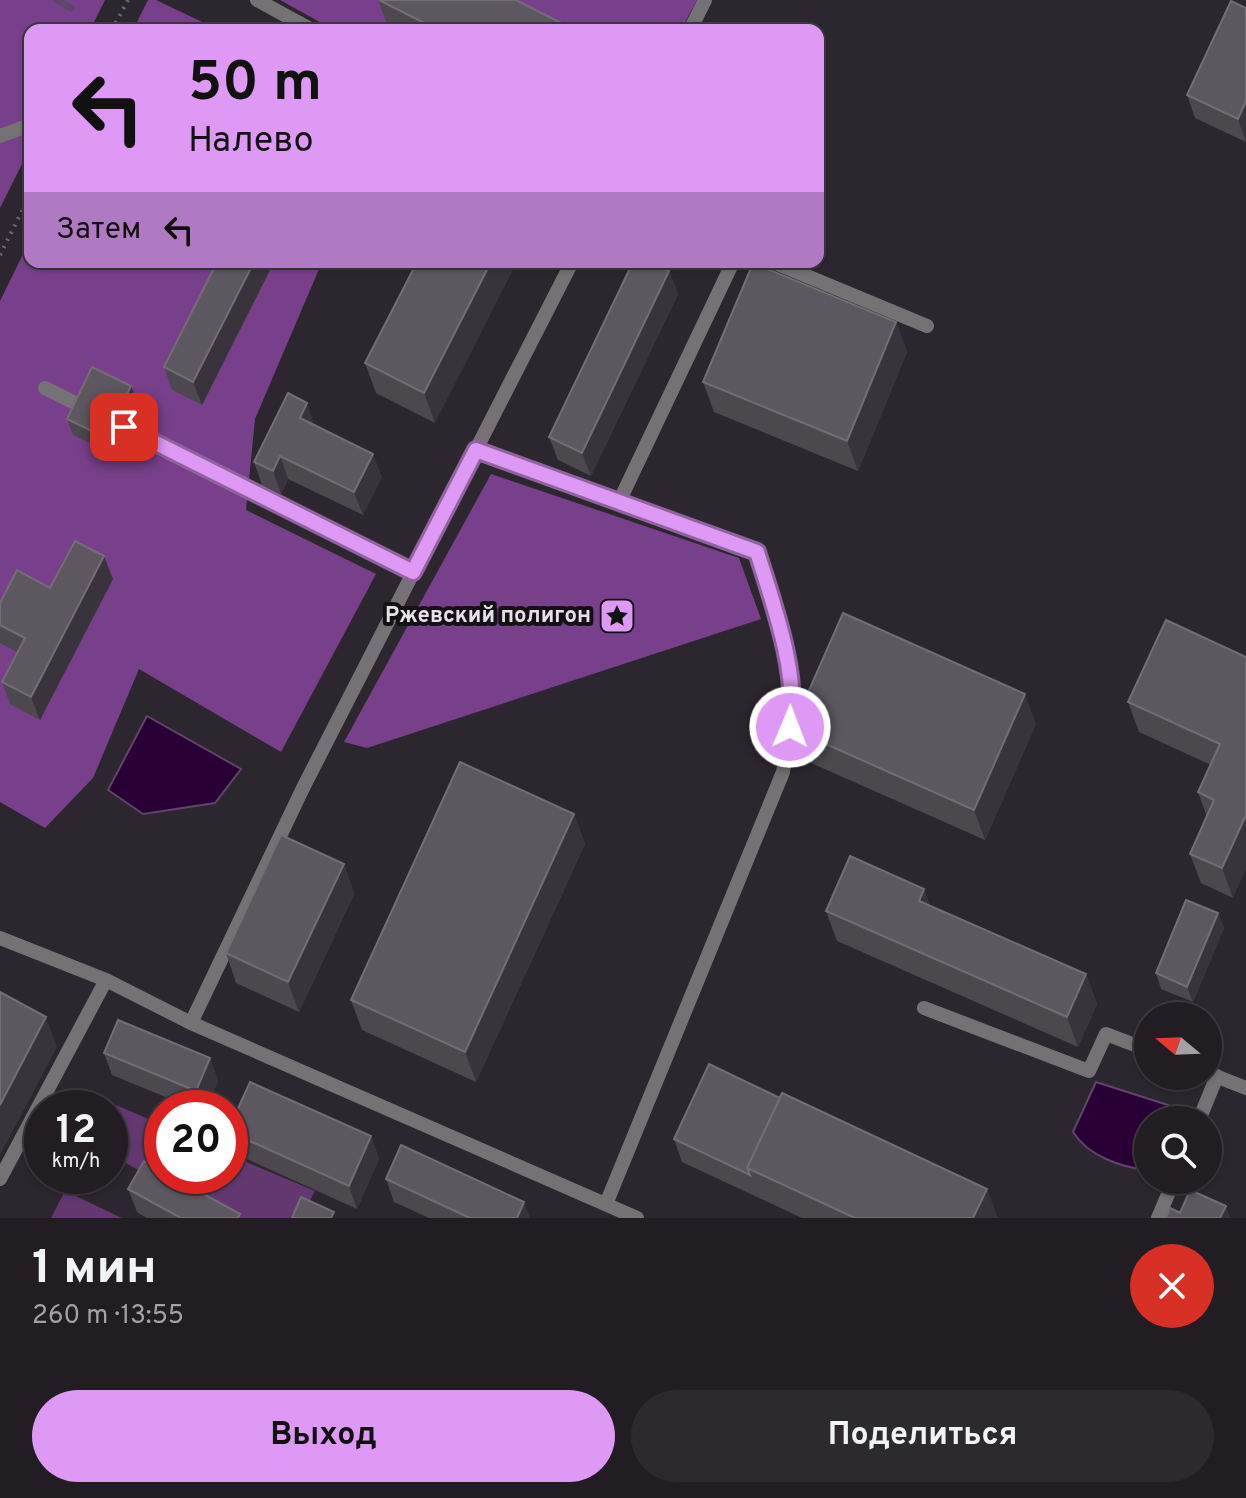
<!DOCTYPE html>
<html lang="ru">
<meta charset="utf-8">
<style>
body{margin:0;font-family:Overpass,sans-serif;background:#2d2a2f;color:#f1f3f6;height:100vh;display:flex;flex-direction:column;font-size:30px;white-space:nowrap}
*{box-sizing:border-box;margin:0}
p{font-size:26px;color:#a2a2a5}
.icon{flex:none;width:44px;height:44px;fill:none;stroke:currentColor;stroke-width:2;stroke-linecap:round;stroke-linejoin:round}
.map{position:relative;height:1218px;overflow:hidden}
.details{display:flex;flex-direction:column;background:#211d22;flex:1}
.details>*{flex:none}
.top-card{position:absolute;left:24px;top:24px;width:800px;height:244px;border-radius:16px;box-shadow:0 2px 6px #0004,0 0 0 2px #3e3b40;background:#dd99f3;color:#111;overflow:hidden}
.needle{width:52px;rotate:289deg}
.controls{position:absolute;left:1134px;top:1002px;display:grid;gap:16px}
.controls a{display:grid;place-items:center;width:88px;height:88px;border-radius:50%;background:#211d22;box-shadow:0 2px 6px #0004,0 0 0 2px #3e3b40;font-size:40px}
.speed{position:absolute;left:24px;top:1090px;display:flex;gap:16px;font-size:40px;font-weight:700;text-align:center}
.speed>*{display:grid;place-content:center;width:104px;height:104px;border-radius:50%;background:#211d22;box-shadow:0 2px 6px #0004,0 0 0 2px #3e3b40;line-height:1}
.speed small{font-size:20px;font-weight:400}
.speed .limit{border:12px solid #d22;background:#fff;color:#111}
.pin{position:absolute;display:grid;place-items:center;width:68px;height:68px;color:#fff;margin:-34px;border-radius:16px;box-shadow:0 4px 12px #0006}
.me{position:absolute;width:88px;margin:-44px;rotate:1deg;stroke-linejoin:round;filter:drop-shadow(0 0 6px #0008)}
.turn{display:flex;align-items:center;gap:28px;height:168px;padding:0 32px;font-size:36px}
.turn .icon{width:104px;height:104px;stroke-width:2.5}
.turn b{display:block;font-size:56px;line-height:68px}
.then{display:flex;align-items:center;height:76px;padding:0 32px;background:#0003;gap:16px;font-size:30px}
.round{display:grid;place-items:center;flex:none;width:84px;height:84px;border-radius:42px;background:#2d2a2f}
.head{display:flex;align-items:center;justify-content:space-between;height:136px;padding:0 32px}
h1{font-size:48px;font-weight:700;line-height:60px}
.action{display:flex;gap:16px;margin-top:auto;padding:16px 32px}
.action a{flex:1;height:92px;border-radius:48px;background:#dd99f3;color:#111;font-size:32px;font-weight:700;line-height:92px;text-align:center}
.action a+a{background:#2d2a2f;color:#f1f3f6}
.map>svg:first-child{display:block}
.green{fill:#633871}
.forest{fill:#78408a}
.water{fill:#290035;stroke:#61446a;stroke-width:2}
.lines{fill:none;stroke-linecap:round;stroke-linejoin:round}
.stream{stroke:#61446a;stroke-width:7}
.path{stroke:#6d696f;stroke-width:4;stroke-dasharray:2 6;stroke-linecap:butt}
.service{stroke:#757276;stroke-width:14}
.wall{fill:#4c484e}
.shaded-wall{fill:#39343b}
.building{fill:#5d585f;stroke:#726e74;stroke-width:2}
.route-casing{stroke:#90639e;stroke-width:20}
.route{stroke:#dd99f3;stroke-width:14}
.labels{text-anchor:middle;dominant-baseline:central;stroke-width:8;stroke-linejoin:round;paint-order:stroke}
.poi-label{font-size:22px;font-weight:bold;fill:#e5e2e7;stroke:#131114;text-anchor:end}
</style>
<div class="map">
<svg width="1246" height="1218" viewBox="0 0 1246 1218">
<rect width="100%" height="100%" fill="#2c272e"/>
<path class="green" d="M116,1105l46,20v51h68v-21l85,36 -14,27h-79l-112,-64v-36z
M65,1191l57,27h-71z"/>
<path class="forest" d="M0,0h105l-15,30h-60v118l-30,60z
M148,0h8l63,30h-86z
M280,0h417l-16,30h-347z
M30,240v22h292l-67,157 -9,91 130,64 -95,178 -142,-83 -46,109 -48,50 -45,-26v-501z
M491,474l248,84 22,61 -394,129 -23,-6z"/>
<path class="water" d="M147,716l94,53 -26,34 -72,11 -35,-24z
M1096,1082l78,25 13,13h-39v51c-28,-5 -59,-14 -75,-39z"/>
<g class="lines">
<path class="stream" d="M57,0l14,8"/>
<path class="path" d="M112,30l16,-30
M0,255l30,-60"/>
<path class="service" d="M257,0l55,30
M690,30l15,-30
M0,136l30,-11
M773,262l154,64
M45,388l40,20
M124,427l289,145
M476,450l281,102 19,61 18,92 -11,67 -177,432
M619,502l114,-240
M0,938l106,42 85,43 446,195
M924,1008l165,63 17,-37 42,16
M191,1023l112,-235 269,-526
M1208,1073l38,15
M1199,1120l18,-44
M0,1179l106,-199
M1158,1218l16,-38"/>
</g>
<path class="wall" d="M378,0l197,30h-184l-2,-1z
M1231,1l15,141 -51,-24 -8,-23z
M217,262h57l-72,143 -30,-15 -8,-23z
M417,262l18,161 -59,-30 -11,-30z
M669,271l9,23 -87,182 -33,-16 -9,-23z
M896,322l11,30 -49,119 -144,-59 -11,-30z
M131,386l6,15 -25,53 -39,-19 -6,-16z
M315,425l67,52 -19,38 -75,-36 -7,15 -19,-9 -8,-23z
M113,579l-73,141 -30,-16 -8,-22 15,-30 -17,-9v-40l50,-15z
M1246,657l-13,241 -32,-15 -11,-29 17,-37 -9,-25 13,-27 -72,-33 -11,-30z
M1036,724l-51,116 -183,-81 -10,-30z
M574,814l11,30 -109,238 -114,-52 -11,-30z
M344,864l10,30 -55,118 -63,-29 -10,-30z
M931,906l155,68 11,30 -19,43 -241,-106 -11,-30z
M1218,913l6,15 -31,74 -32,-13 -5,-16z
M104,1053l106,5 8,23 -11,27h-15l-80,-33z
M780,1098l218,120h-196l-120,-56 -8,-23z
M230,1126l141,10 8,23 -22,50 -121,-55 -6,-16z
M386,1179l144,39h-101l-35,-16z
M128,1189l112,25 1,4h-94l-10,-6z"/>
<path class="shaded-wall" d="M1246,101v41l-8,-23z
M254,262h20l-72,143 -9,-23z
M491,262h26l-82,161 -11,-30z
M669,271l9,23 -87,182 -9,-23z
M896,322l11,30 -49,119 -11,-30z
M131,386l6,15 -25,53 -6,-16z
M307,403l8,23 -15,-8z
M373,454l9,23 -19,38 -9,-23z
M280,456l8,23 -7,15 -8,-23z
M104,556l9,23 -73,141 -9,-23z
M1025,694l11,30 -51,116 -11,-30z
M574,814l11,30 -109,238 -11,-30z
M1246,815v54l-13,29 -11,-30z
M344,864l10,30 -55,118 -11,-30z
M924,889l11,29 -16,-17z
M1218,913l6,15 -31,74 -6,-15z
M1086,974l11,30 -19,43 -11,-30z
M46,1017l11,30 -57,108v-50z
M210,1058l8,23 -11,27h-4l-7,-17z
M371,1136l8,23 -22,50 -8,-23z
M987,1189l11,29h-25z
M524,1202l6,16h-13z
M1226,1206l4,12h-10z"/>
<path class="building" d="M379,0h137l59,30h-137z
M1231,1l15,7v93l-8,18 -51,-24z
M255,25l9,5h-12z
M217,262h37l-61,120 -29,-15z
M417,262h74l-67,131 -59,-30z
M633,262h17l19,9 -87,182 -33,-16z
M753,263l143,59 -49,119 -144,-59z
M92,367l39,19 -25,52 -39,-19z
M288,393l19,10 -7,15 73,36 -19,38 -74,-36 -7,15 -19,-9z
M75,541l29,15 -73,141 -29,-15 23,-44 -25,-13v-22l17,-33 33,18z
M843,613l182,81 -51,116 -182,-81z
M1166,620l80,37v158l-24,53 -32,-14 24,-54 -16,-8 22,-48 -92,-42z
M460,762l114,52 -109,238 -114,-52z
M281,835l63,29 -56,118 -62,-29z
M850,856l74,33 -5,12 167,73 -19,43 -241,-106z
M1186,900l32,13 -31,74 -31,-14z
M0,992l46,25 -46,88z
M118,1020l92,38 -14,33 -92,-38z
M709,1064l71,34 -33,70 3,7 -76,-36z
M250,1082l121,54 -22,50 -119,-54v-6z
M782,1093l205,96 -14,29h-118l-108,-50z
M401,1145l123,57 -7,16h-47l-84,-39z
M144,1161l18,10v5h9l69,38 -2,4h-57l-53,-29z
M1190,1190l36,16 -6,12h-54l4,-10 10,5z
M301,1197l33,15 -3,6h-39z"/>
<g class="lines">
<defs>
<path id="route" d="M124,427l289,145 63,-122 281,102c16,51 42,122 33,175"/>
</defs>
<use href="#route" class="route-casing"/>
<use href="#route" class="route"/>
</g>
<defs>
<symbol id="sight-square" viewBox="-11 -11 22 22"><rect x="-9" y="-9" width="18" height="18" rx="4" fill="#dd99f3" stroke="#131114"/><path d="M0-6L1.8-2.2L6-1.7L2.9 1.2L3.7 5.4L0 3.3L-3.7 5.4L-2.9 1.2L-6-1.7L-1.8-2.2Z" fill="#111"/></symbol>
</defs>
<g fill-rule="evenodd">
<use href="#sight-square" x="597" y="596" width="40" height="40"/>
</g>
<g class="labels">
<g class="poi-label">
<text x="591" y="616">Ржевский полигон</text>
</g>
</g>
</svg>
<div class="controls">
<a><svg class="needle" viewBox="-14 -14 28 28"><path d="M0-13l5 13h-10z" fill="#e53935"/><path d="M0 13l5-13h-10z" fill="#a2a2a5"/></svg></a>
<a><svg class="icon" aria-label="search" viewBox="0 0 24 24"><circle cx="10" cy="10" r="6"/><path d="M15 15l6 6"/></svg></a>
</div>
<div class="speed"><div>12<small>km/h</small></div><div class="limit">20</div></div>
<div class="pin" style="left:124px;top:427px;background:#d93025"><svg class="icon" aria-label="arrive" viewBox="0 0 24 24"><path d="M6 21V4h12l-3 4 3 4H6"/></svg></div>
<svg class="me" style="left:790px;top:727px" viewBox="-20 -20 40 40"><circle r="17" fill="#dd99f3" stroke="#fff" stroke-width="3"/><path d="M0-11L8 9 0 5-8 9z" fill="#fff"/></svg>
<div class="top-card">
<div class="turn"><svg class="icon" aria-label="left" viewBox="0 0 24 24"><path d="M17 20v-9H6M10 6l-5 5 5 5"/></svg><div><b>50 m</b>Налево</div></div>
<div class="then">Затем<svg class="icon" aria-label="left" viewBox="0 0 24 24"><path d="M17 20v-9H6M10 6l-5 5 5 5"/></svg></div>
</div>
</div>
<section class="details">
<div class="head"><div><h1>1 мин</h1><p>260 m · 13:55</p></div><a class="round" style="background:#d93025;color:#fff"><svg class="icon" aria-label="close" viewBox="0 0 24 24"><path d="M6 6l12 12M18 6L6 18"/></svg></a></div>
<div class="action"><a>Выход</a><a>Поделиться</a></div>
</section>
